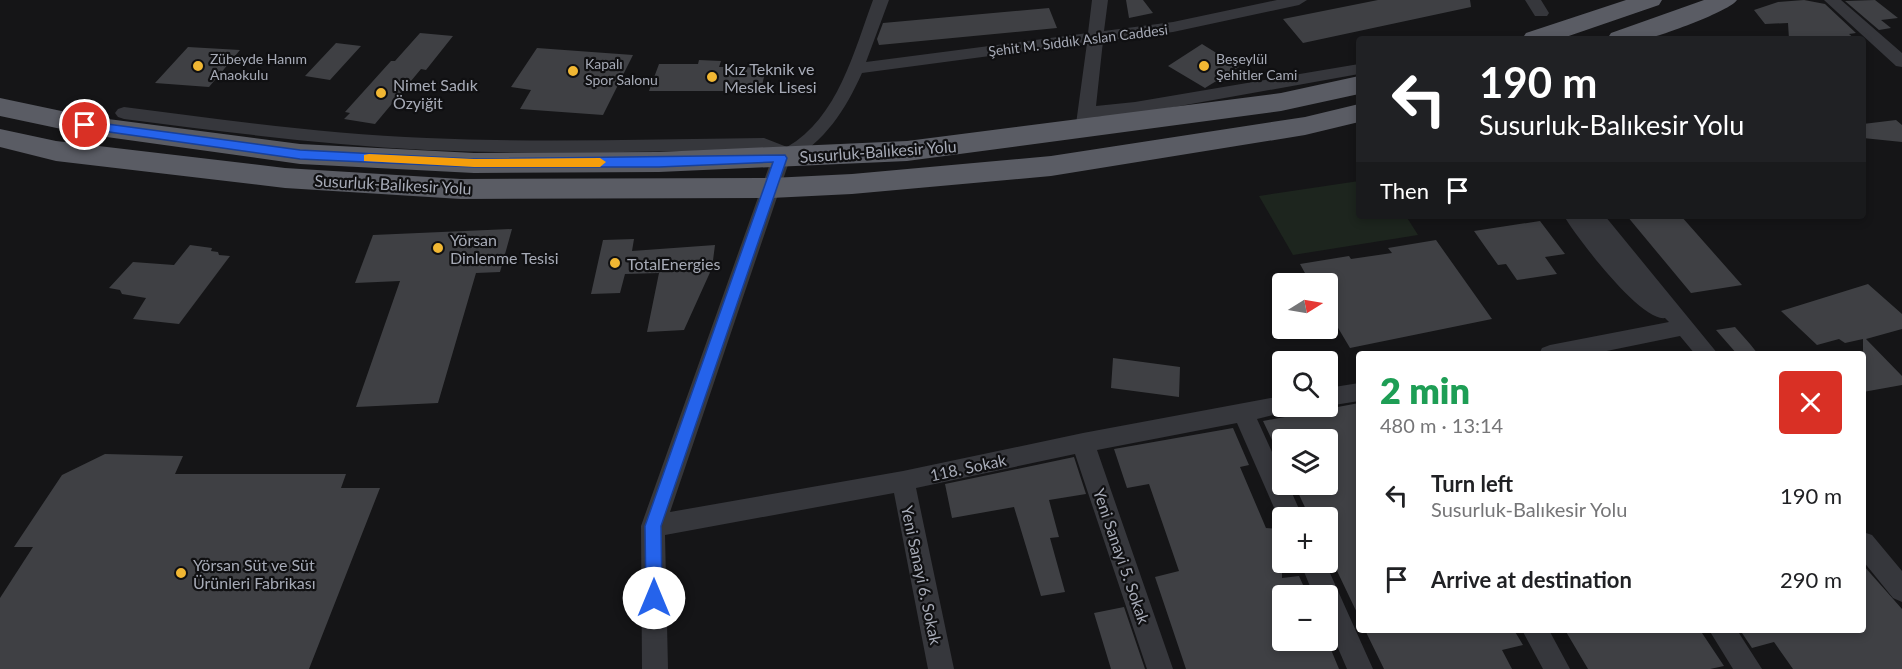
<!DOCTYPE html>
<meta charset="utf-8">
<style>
body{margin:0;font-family:Lato,sans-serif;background:#f2f2f2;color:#202124;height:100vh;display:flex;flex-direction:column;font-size:22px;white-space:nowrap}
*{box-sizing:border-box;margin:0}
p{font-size:20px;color:#757577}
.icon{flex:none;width:33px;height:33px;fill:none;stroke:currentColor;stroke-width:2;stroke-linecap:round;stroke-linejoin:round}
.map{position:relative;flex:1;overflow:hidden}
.panel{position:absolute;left:1356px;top:351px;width:510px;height:282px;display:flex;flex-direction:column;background:#fff;border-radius:6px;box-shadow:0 3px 9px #0003}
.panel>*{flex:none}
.banner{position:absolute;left:1356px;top:36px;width:510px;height:183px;border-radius:6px;box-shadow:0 3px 9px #0003;background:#202124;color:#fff;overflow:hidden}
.needle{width:39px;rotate:79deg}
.buttons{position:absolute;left:1272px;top:273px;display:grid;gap:12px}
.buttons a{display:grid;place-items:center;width:66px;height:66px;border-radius:6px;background:#fff;box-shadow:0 3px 9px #0003;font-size:30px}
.pin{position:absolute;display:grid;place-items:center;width:51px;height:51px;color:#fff;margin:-26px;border:3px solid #fff;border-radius:50%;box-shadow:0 2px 6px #0007}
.me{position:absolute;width:66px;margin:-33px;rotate:0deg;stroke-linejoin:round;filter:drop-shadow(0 0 4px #0008)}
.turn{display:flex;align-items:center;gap:21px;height:126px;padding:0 24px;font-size:27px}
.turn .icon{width:78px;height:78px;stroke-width:2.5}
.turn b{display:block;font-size:42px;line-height:51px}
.then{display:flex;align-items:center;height:57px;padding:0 24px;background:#0003;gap:12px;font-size:22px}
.round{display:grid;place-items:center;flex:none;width:63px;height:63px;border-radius:6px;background:#f2f2f2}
.headline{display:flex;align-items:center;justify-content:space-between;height:102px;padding:0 24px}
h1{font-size:36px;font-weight:800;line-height:45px;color:#1e9e55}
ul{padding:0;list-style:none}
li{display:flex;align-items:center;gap:18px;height:84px;padding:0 24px}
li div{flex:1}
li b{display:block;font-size:22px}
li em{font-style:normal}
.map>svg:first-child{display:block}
.green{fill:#1d251e}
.building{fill:#3f4044}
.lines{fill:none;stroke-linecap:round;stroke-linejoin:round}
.minor{fill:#36373c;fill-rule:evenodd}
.trunk{fill:#5a5c64;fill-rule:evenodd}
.route{fill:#2563eb;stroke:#184099;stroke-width:1.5}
.slow{fill:#f59e0b}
.poi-dot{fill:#f1b733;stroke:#101012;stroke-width:2}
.labels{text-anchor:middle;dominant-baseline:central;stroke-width:4.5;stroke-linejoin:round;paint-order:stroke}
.far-street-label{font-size:14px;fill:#a7abb7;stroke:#101012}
.far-poi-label{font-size:14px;fill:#a7abb7;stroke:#101012;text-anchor:start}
.poi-label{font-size:16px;fill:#a7abb7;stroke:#101012;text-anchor:start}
.street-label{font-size:16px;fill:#a7abb7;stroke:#101012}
</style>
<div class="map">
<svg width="1902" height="669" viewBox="0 0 1902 669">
<rect width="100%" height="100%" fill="#151517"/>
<path class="green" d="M1359,181v35h47l12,19 -125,20 -34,-59z"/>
<path class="building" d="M1126,0h17l10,13 -24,5z
M1378,0h92l1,7 -168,36 -20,-24z
M1804,0l21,4 31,29 -7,1 6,5h-66l-1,-16 -23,1 -11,-14 24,-8z
M1875,0l23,18 -17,2 10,8 -12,2 -34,-29z
M1049,8l8,20 -178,17 -2,-6 6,-16z
M420,33l33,3 -27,34 -5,-1 -46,55 -31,-5 6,-6 -5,-1 46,-51h4z
M336,43l25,3 -31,34 -25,-4z
M1202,44l37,23 -34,21 -37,-22z
M188,47l52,3 -31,37 -54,-4z
M537,48l96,7 -30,60 -83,-6 11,-19 -20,-3z
M699,60l22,1 -2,6h47l-5,24h-112l10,-27h39z
M1896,120l6,5v17l-39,-4v-14z
M1627,216h54l61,69 -51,8z
M1540,221l25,33 -20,3 12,17 -40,6 -11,-16 -8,1 -24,-34z
M512,229l-12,43 -24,1 -38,130 -82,4 44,-126 -45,2 18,-48z
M634,239l-2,12 83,-6 -3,23 -28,62 -37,2 12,-59 -34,1 -5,19 -29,1 12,-54z
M1436,240l56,79 -142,29 -22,-37v-27h-17l-11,-20 49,-8 2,3 41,-6 -4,-5z
M190,245l22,3 -1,3 7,1 1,3 11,1 -51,68 -46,-5 13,-21 -24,-4 -2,-4 -11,-2 24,-26 41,3z
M1868,284l34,30v15l-36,10 36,37v9l-39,7v-53l-18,4 -6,-4 -22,6 -36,-34z
M1735,327l15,17 8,10h-21l-21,-24z
M1113,358l67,9 -1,30 -68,-9z
M1359,403v214l-31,-65v-34h-18l-16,-34h34v-44h-56l-9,-19z
M1233,428l16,37 -9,2 26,61 13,1 3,8v41l17,-2 9,20h-26v44h45l12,29h-153l-31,-92 24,-6 -30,-87 -22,4 -13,-39z
M105,454l78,2 -8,18h171l-5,14h39l-71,181h-309v-71l33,-51h-19l48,-72z
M1074,457l12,37 -37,6 10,37 -9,1 15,54 -24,4 -27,-89 -62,11 -7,-34z
M1863,565l39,44v60h-109l-19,-27 -22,6 -12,-18h123z
M1124,607l21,62h-34l-17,-56z
M1365,630h149l9,15 -21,5 10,19h-128z
M1565,630h135l24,36 -14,3h-122z"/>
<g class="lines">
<path class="minor" d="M873,0h16l-23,62 222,-29 4,-33h16l-4,31 69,-9 104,-22h30l-8,5 -126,27 -70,9 -7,65 39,-4 224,-38v10l-224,40 -40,3 -4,11h-12l-3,-4 11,-81 -225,30c-17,38 -37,68 -73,89l-119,350 233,-41 180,-38 199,-37v10h10l-2,5 -33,8 25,55v10h6l15,34h-21v8l-45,-103 -140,27 76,219h-26l-72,-215 -159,34 38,181h-26l-34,-176 -229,42 3,134h-26l-1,-143 131,-368 -1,-5 -8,-3c-112,1 -224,5 -336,0 -102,-5 -202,-18 -303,-31l-6,-2 -3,-4 3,-4 6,-2c101,13 202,27 303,31 112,5 225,1 337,0l23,9c51,-29 67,-96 86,-147z
M1525,0h16l8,13 -2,3h-12z
M1824,0h17l61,53v14l-6,-1z
M1564,216h41l113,138h-23l-15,-18 -88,18h-53l3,-6 8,-3 119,-23 -4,-4c-24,4 -88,-80 -101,-102z
M1359,383v18l-31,5v-18z
M1863,532l9,3 30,36v31l-9,-4 -30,-37z
M1300,562h25l48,107h-26l-19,-44v-29h-14z
M1522,630h27l21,39h-27z
M1709,630h28l25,39h-29z"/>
<path class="trunk" d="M1626,0h36l-3,5 -99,34h-38l4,-6z
M1704,0h33c-7,11 -76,36 -91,39 -12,2 -27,0 -39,0l4,-6z
M1359,76v18l-78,17 -374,50 -248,11 -185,1 -174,-9 -215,-30 -85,-18v-18l85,18 215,28 174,9 185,-1 248,-11 374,-48z
M1359,104v18l-54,13 -254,41 -199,18 -81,4 -310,1 -176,-11 -229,-27 -56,-14v-18l56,12 229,27 176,11 310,-1 81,-4 199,-18 254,-39z"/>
</g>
<path class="route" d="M85,121l215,29 174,9 311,-4 2,3 -126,368 1,72 -2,5 -6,2 -6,-2 -2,-5 -1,-72 128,-364 -114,5h-185l-174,-8 -219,-31 -2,-3z"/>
<path class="slow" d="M369,154l105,5 126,-1 6,4 -6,5h-126l-110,-6v-6z"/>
<g class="poi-dot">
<circle cx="198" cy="66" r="6"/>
<circle cx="1204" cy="66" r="6"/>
<circle cx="573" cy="71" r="6"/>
<circle cx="712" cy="77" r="6"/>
<circle cx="381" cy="93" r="6"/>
<circle cx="438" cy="248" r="6"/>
<circle cx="615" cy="263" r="6"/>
<circle cx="181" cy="573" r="6"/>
</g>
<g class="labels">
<g class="far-street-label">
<text transform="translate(1078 40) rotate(-7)">Şehit M. Sıddık Aslan Caddesi</text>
</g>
<g class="far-poi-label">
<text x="210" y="58">Zübeyde Hanım<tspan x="210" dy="16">Anaokulu</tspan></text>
<text x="1216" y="58">Beşeylül<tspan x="1216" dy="16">Şehitler Cami</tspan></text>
<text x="585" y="63">Kapalı<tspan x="585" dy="16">Spor Salonu</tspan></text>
</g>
<g class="poi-label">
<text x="724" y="68">Kız Teknik ve<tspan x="724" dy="18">Meslek Lisesi</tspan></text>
<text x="393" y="84">Nimet Sadık<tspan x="393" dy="18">Özyiğit</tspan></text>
<text x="450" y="239">Yörsan<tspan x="450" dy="18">Dinlenme Tesisi</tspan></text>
<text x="627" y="263">TotalEnergies</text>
<text x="193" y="564">Yörsan Süt ve Süt<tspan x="193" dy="18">Ürünleri Fabrikası</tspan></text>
</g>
<g class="street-label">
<text transform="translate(878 151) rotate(-4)">Susurluk-Balıkesir Yolu</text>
<text transform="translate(393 184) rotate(3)">Susurluk-Balıkesir Yolu</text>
<text transform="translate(968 467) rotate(-12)">118. Sokak</text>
<text transform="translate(1122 556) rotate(71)">Yeni Sanayi 5. Sokak</text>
<text transform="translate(922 575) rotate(78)">Yeni Sanayi 6. Sokak</text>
</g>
</g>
</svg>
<div class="buttons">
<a><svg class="needle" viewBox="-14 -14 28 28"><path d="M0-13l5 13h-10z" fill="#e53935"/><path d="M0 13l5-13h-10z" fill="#757577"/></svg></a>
<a><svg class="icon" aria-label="search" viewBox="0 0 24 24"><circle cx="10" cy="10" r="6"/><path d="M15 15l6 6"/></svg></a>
<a><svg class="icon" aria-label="layers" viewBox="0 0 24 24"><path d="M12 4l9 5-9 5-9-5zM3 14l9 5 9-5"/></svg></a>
<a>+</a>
<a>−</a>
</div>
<div class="pin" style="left:85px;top:125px;background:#d93025"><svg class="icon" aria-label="arrive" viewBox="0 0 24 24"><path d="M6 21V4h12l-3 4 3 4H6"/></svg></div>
<svg class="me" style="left:654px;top:598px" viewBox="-20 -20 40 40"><circle r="19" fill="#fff"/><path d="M0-13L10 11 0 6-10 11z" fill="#2563eb"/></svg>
<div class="banner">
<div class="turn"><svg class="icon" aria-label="left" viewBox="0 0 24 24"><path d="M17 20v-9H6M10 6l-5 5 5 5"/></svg><div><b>190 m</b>Susurluk-Balıkesir Yolu</div></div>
<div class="then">Then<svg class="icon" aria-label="arrive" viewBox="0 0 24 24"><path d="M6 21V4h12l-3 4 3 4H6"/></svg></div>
</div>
<section class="panel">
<div class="headline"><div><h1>2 min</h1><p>480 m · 13:14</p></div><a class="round" style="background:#d93025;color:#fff"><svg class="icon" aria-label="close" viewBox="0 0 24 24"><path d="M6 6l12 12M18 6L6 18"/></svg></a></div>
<ul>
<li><svg class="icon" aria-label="left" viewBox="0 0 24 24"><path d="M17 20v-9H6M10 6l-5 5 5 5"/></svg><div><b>Turn left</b><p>Susurluk-Balıkesir Yolu</p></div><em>190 m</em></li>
<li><svg class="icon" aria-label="arrive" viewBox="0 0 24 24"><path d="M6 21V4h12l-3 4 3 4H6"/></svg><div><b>Arrive at destination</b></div><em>290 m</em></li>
</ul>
</section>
</div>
